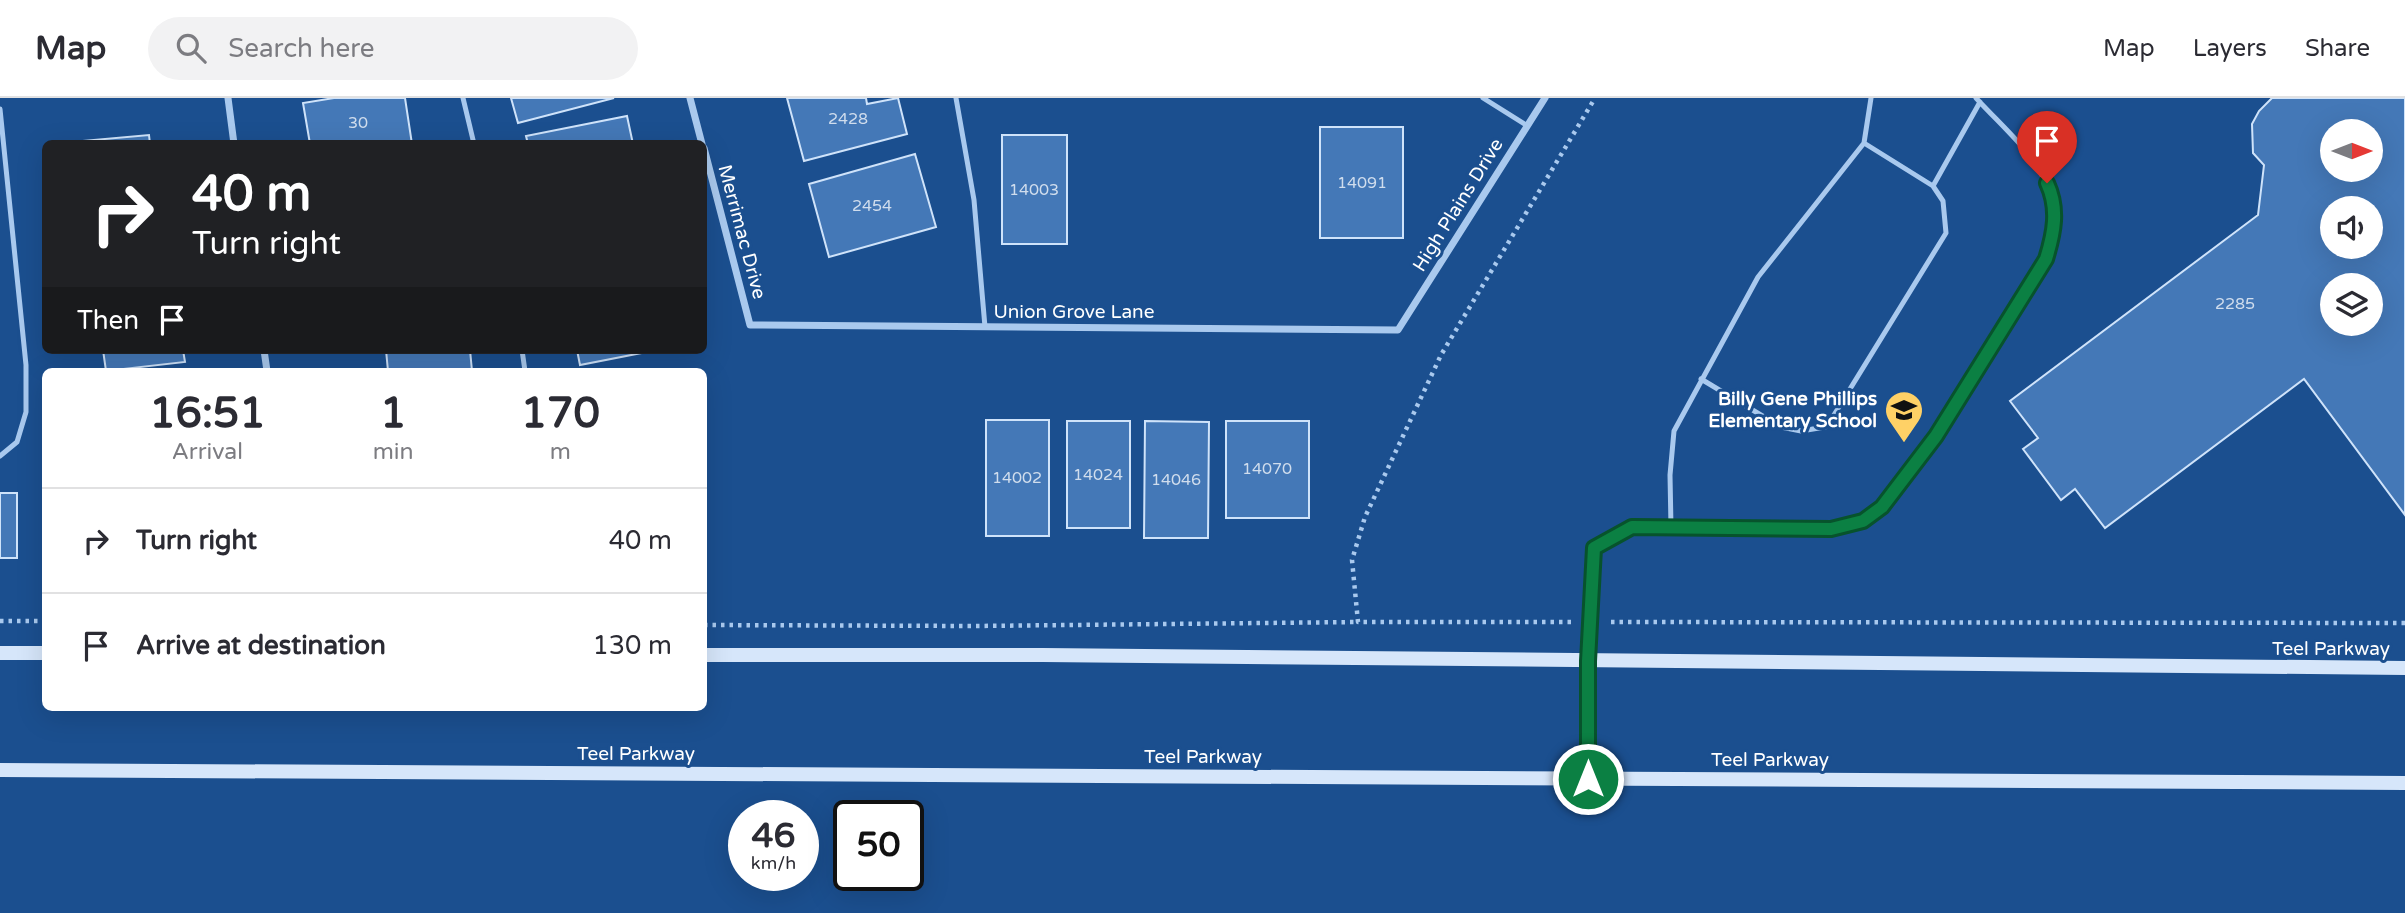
<!DOCTYPE html>
<style>
body{margin:0;font-family:"Varela Round",sans-serif;background:#f2f2f3;color:#2b2b33;height:100vh;display:flex;flex-direction:column;font-size:26px;white-space:nowrap}
*{box-sizing:border-box;margin:0}
p{font-size:23px;color:#7c7c81}
.icon{flex:none;width:38px;height:38px;fill:none;stroke:currentColor;stroke-width:2;stroke-linecap:round;stroke-linejoin:round}
.map{position:relative;flex:1;overflow:hidden}
.side{position:absolute;left:42px;top:270px;width:665px;height:343px;display:flex;flex-direction:column;background:#fff;border-radius:10px;box-shadow:0 7px 28px #0002}
.side>*{flex:none}
.guide{position:absolute;left:42px;top:42px;width:665px;height:214px;border-radius:10px;box-shadow:0 7px 28px #0002;background:#202124;color:#fff;overflow:hidden}
.needle{width:46px;rotate:90deg}
.buttons{position:absolute;left:2320px;top:21px;display:grid;gap:14px}
.buttons a{display:grid;place-items:center;width:63px;height:63px;border-radius:50%;background:#fff;box-shadow:0 7px 28px #0002;font-size:35px}
.speed{position:absolute;left:728px;top:702px;display:flex;gap:14px;font-size:35px;font-weight:700;text-align:center}
.speed>*{display:grid;place-content:center;width:91px;height:91px;border-radius:50%;background:#fff;box-shadow:0 7px 28px #0002;line-height:1}
.speed small{font-size:18px;font-weight:400}
.speed .limit{border:4px solid #111;border-radius:10px;background:#fff;color:#111}
.pin{position:absolute;display:grid;place-items:center;width:60px;height:60px;color:#fff;margin:-72px -30px;border-radius:50% 50% 50% 0;rotate:-45deg;box-shadow:0 0 7px #0007}
.pin .icon{rotate:45deg}
.me{position:absolute;width:77px;margin:-38px;rotate:0deg;stroke-linejoin:round;filter:drop-shadow(0 0 5px #0008)}
.turn{display:flex;align-items:center;gap:24px;height:147px;padding:0 35px;font-size:32px}
.turn .icon{width:91px;height:91px;stroke-width:2.5}
.turn b{display:block;font-size:49px;line-height:60px}
.then{display:flex;align-items:center;height:66px;padding:0 35px;background:#0003;gap:14px;font-size:26px}
.eta{display:flex;justify-content:space-evenly;align-items:center;height:119px;text-align:center}
.eta b{font-size:42px;font-weight:700;line-height:49px}
ul{padding:0;list-style:none}
li{display:flex;align-items:center;gap:21px;height:105px;padding:0 35px;border-top:2px solid #e1e1e2}
li div{flex:1}
li b{display:block;font-size:26px}
li em{font-style:normal}
header{display:flex;align-items:center;gap:42px;box-sizing:border-box;height:98px;padding:0 35px;background:#fff;border-bottom:2px solid #e1e1e2}
header strong{font-size:33px}
nav{display:flex;gap:38px;margin-inline-start:auto;font-size:24px}
.search{width:490px;height:63px;background:#f2f2f3;display:flex;align-items:center;gap:18px;box-sizing:border-box;padding:0 24px;border-radius:38px;color:#7c7c81;font-size:26px}
.map>svg:first-child{display:block}
.building{fill:#4478b7;stroke:#cfe3fa;stroke-width:2;fill-rule:evenodd}
.lines{fill:none;stroke-linecap:round;stroke-linejoin:round}
.path{stroke:#a9c9ee;stroke-width:4.5;stroke-dasharray:3.5 5;stroke-linecap:butt}
.lane{stroke:#a9c9ee;stroke-width:5}
.street{stroke:#a9c9ee;stroke-width:7}
.secondary{stroke:#d6e6fa;stroke-width:14}
.route-casing{stroke:#07532c;stroke-width:18}
.route{stroke:#0b8043;stroke-width:12}
.labels{text-anchor:middle;dominant-baseline:central;stroke-width:6;stroke-linejoin:round;paint-order:stroke}
.number-label{font-size:16px;fill:#d0dded}
.street-label{font-size:19px;fill:#fff;stroke:#1b4f8f}
.poi-label{font-size:19px;font-weight:bold;fill:#fff;stroke:#1b4f8f;text-anchor:end}
</style>
<header>
<strong>Map</strong>
<div class="search"><svg class="icon" aria-label="search" viewBox="0 0 24 24"><circle cx="10" cy="10" r="6"/><path d="M15 15l6 6"/></svg>Search here</div>
<nav><a>Map</a><a>Layers</a><a>Share</a></nav>
</header>
<div class="map">
<svg width="2405" height="815" viewBox="0 0 2405 815">
<rect width="100%" height="100%" fill="#1b4f8f"/>
<path class="building" d="M334,0h71l7,46h-102l-7,-41z
M511,0h103l-96,25z
M787,0h79l1,6 31,-6 9,36 -103,27z
M2272,0h133v417l-101,-136 -199,149 -30,-39 -14,11 -38,-51 15,-11 -28,-37 248,-186 6,-50 -11,-12 -1,-29 7,-13zM2333,33h38v39h-38zM2333,110h38v39h-38zM2333,187h38v39h-38z
M627,18l6,28h-105l-2,-8z
M1320,29h83v111h-83z
M149,37l1,9h-101z
M1002,37h65v109h-65z
M915,56l21,73 -107,30 -20,-73z
M103,252h80l2,12 -79,9z
M386,252h84l2,21h-84z
M577,252h80l-77,15z
M986,322h63v116h-63z
M1067,323h63v107h-63z
M1145,323l64,1 -1,116h-64z
M1226,323h83v97h-83z
M0,395h17v65h-17z"/>
<g class="lines">
<path class="path" d="M0,523h46
M1571,524h-213l-6,-62 13,-43 76,-162 154,-257
M1611,524l794,1
M704,527l271,1 383,-4"/>
<path class="lane" d="M463,0l11,46
M956,0l18,102 11,127
M1483,0l43,27
M0,11l26,256v47l-9,30 -17,14
M1933,88l47,-84
M522,252l3,21
M1701,281l80,48 20,4 24,-4 9,-12 112,-182 -3,-32 -10,-15 -69,-43
M1671,429l-1,-52 4,-44 84,-154 106,-134 7,-45
M1589,560l5,-110 38,-21 199,2 31,-8 20,-14 54,-71 110,-177c25,-78 -21,-108 -70,-161"/>
<path class="street" d="M228,0l6,46
M690,0l12,46
M704,50l46,177 648,5 147,-232
M264,252l3,21"/>
<path class="secondary" d="M0,555h46
M704,557h339l1362,13
M1589,563v118
M0,672l2405,13"/>
</g>
<g class="lines">
<defs>
<path id="route" d="M1588,681v-118l6,-113 38,-21 199,2 32,-8 19,-14 54,-71 110,-177c8,-26 13,-50 1,-76"/>
</defs>
<use href="#route" class="route-casing"/>
<use href="#route" class="route"/>
</g>
<defs>
<symbol id="school-pin" viewBox="-11 -11 22 30"><path d="M0 17L-7.5 6A9.5 9.5 0 1 1 7.5 6Z" fill="#ffd166" stroke="#1b4f8f"/><path d="M0-5L7-2L0 1L-7-2ZM-4 1L0 2.5L4 1V4Q0 6-4 4Z" fill="#111"/></symbol>
</defs>
<g fill-rule="evenodd">
<use href="#school-pin" x="1882" y="290" width="44" height="60"/>
</g>
<g class="labels">
<g class="number-label">
<text x="848" y="21">2428</text>
<text x="358" y="25">30</text>
<text x="1362" y="85">14091</text>
<text x="1034" y="92">14003</text>
<text x="872" y="108">2454</text>
<text x="2235" y="206">2285</text>
<text x="1267" y="371">14070</text>
<text x="1098" y="377">14024</text>
<text x="1017" y="380">14002</text>
<text x="1176" y="382">14046</text>
</g>
<g class="street-label">
<text transform="translate(1458 107) rotate(-58)">High Plains Drive</text>
<text transform="translate(742 134) rotate(75)">Merrimac Drive</text>
<text x="1074" y="214">Union Grove Lane</text>
<text x="2331" y="551">Teel Parkway</text>
<text x="636" y="656">Teel Parkway</text>
<text x="1203" y="659">Teel Parkway</text>
<text x="1770" y="662">Teel Parkway</text>
</g>
<g class="poi-label">
<text x="1877" y="301">Billy Gene Phillips<tspan x="1877" dy="22">Elementary School</tspan></text>
</g>
</g>
</svg>
<div class="buttons">
<a><svg class="needle" viewBox="-14 -14 28 28"><path d="M0-13l5 13h-10z" fill="#e53935"/><path d="M0 13l5-13h-10z" fill="#7c7c81"/></svg></a>
<a><svg class="icon" aria-label="sound" viewBox="0 0 24 24"><path d="M4 9h4l5-4v14l-5-4H4zM17 9q2 3 0 6"/></svg></a>
<a><svg class="icon" aria-label="layers" viewBox="0 0 24 24"><path d="M12 4l9 5-9 5-9-5zM3 14l9 5 9-5"/></svg></a>
</div>
<div class="speed"><div>46<small>km/h</small></div><div class="limit">50</div></div>
<div class="pin" style="left:2047px;top:85px;background:#d93025"><svg class="icon" aria-label="arrive" viewBox="0 0 24 24"><path d="M6 21V4h12l-3 4 3 4H6"/></svg></div>
<svg class="me" style="left:1588px;top:681px" viewBox="-20 -20 40 40"><circle r="17" fill="#0b8043" stroke="#fff" stroke-width="3"/><path d="M0-11L8 9 0 5-8 9z" fill="#fff"/></svg>
<div class="guide">
<div class="turn"><svg class="icon" aria-label="right" viewBox="0 0 24 24"><path d="M7 20v-9h11M14 6l5 5-5 5"/></svg><div><b>40 m</b>Turn right</div></div>
<div class="then">Then<svg class="icon" aria-label="arrive" viewBox="0 0 24 24"><path d="M6 21V4h12l-3 4 3 4H6"/></svg></div>
</div>
<section class="side">
<div class="eta">
<div><b>16:51</b><p>Arrival</p></div>
<div><b>1</b><p>min</p></div>
<div><b>170</b><p>m</p></div>
</div>
<ul>
<li><svg class="icon" aria-label="right" viewBox="0 0 24 24"><path d="M7 20v-9h11M14 6l5 5-5 5"/></svg><div><b>Turn right</b></div><em>40 m</em></li>
<li><svg class="icon" aria-label="arrive" viewBox="0 0 24 24"><path d="M6 21V4h12l-3 4 3 4H6"/></svg><div><b>Arrive at destination</b></div><em>130 m</em></li>
</ul>
</section>
</div>
